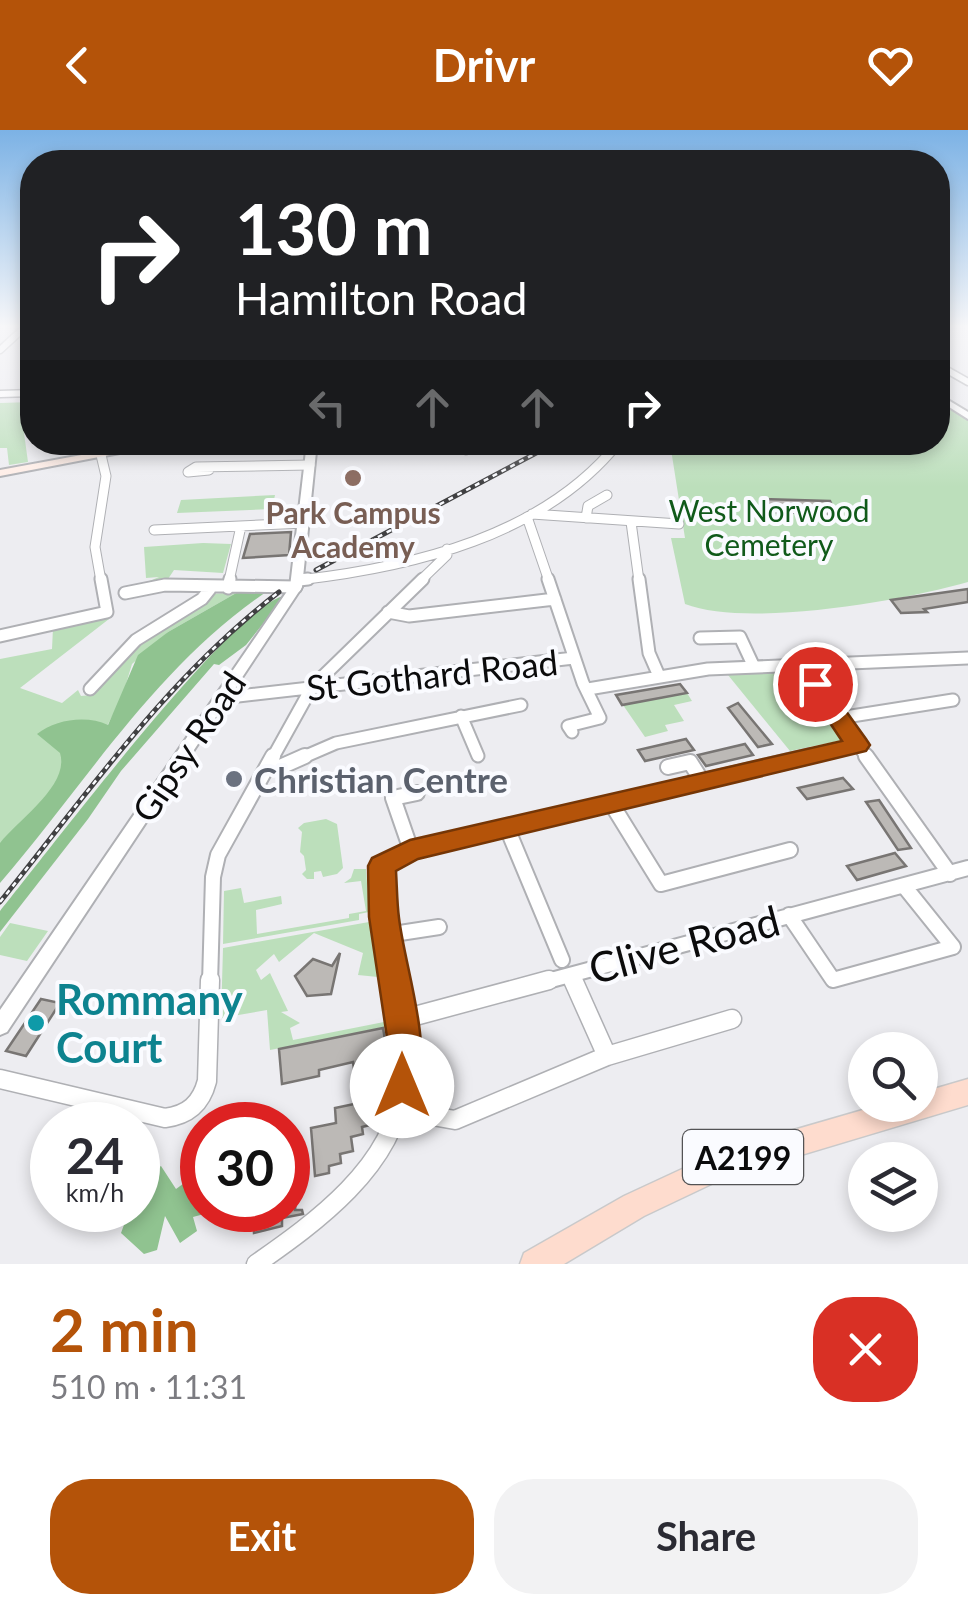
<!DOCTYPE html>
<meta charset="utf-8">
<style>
body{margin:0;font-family:Lato,sans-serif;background:#f2f2f3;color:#2b2b33;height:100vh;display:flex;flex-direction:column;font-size:38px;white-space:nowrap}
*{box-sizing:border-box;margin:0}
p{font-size:32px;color:#7c7c81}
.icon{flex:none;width:55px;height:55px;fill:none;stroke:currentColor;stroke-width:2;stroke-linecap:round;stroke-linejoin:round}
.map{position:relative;height:1134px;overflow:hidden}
.details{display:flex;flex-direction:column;background:#fff;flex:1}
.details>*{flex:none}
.guide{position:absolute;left:20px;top:20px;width:930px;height:305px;border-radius:40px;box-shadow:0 5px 15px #0003;background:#202124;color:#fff;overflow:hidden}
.fabs{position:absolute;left:848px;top:902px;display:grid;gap:20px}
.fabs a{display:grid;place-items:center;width:90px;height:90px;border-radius:50%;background:#fff;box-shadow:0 5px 15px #0003;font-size:50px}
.speed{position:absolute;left:30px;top:972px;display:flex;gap:20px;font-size:50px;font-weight:700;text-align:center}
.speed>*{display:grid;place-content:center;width:130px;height:130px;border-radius:50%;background:#fff;box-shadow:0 5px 15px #0003;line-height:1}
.speed small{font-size:25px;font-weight:400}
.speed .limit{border:15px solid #d22;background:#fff;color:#111}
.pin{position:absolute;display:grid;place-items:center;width:85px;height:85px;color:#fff;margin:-42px;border:5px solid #fff;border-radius:50%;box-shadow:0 2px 10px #0007}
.me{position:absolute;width:110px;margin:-55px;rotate:0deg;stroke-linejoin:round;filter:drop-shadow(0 0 8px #0008)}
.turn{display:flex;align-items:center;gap:35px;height:210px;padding:0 50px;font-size:45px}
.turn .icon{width:130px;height:130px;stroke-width:2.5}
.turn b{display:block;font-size:70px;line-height:85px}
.lanes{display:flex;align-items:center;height:95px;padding:0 50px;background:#0003;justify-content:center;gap:50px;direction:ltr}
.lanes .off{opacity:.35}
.round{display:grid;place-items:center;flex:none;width:105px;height:105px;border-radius:40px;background:#f2f2f3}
.overview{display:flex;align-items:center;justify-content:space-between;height:170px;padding:0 50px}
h1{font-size:60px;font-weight:700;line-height:75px;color:#b45309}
.primary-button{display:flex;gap:20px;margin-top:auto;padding:20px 50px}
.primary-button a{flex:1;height:115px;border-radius:40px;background:#b45309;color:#fff;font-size:40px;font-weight:700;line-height:115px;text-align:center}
.primary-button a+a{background:#f2f2f3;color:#2b2b33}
header{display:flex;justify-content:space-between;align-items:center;height:130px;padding:0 50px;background:#b45309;color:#fff;font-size:45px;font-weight:700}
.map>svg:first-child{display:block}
.green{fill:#bcdfbb}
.forest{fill:#90c390}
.building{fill:#bcb9b6;stroke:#787573;stroke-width:2.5}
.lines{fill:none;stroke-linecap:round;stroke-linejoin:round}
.minor-far4-casing{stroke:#afb0b4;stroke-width:9}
.minor-far3-casing{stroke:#afb0b4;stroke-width:11}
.minor-far2-casing{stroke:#afb0b4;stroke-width:15}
.minor-far1-casing{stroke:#afb0b4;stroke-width:18}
.minor-casing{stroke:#afb0b4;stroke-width:21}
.tertiary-casing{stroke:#afb0b4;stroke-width:4}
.secondary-casing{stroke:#afb0b4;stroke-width:4}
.primary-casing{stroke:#c9c9ca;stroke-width:3}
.minor-far4{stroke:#fff;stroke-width:6}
.minor-far3{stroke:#fff;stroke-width:9}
.minor-far2{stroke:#fff;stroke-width:11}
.minor-far1{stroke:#fff;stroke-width:14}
.minor{stroke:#fff;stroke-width:18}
.tertiary{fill:#fff;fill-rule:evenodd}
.secondary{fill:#ffeee7;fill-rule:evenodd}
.primary{fill:#fedcce;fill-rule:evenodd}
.rail-casing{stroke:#404042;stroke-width:5}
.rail{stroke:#fafbff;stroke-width:2.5;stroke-dasharray:5;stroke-linecap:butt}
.route{fill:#b45309;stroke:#753606;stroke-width:2.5}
.education-dot{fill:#8d6e63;stroke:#fafbff;stroke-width:4}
.worship-dot{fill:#6b7280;stroke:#fafbff;stroke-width:4}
.culture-dot{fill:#0f9aa8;stroke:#fafbff;stroke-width:4}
.labels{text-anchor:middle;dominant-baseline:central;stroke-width:8;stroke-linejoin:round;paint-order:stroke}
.far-park-label{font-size:30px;fill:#105a1a;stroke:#fafbff}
.far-education-label{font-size:30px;font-weight:bold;fill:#785e54;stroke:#fafbff}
.shield{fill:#fafbff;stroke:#535355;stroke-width:2.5}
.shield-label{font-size:32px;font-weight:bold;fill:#0b0b0c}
.street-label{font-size:35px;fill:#0b0b0c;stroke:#fafbff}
.worship-label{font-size:35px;font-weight:bold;fill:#5b616d;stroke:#fafbff;text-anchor:start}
.near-street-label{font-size:42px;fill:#0b0b0c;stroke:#fafbff}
.near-culture-label{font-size:42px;font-weight:bold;fill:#0d838f;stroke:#fafbff;text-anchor:start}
</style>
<header><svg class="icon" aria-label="back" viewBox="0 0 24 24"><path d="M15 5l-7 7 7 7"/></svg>Drivr<svg class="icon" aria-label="heart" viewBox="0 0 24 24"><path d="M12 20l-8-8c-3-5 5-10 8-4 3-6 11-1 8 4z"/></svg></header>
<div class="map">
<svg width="968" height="1134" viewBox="0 0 968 1134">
<rect width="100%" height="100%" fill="#ededf1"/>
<path class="green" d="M938,271l30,18v163c-66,19 -221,46 -283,22l-14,-66h14l-15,-95 268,-1z
M32,272l-11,5 1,7 10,-2v18l-8,3 4,29 -19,3 -2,-17h-7v-45z
M275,365l-3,14 -95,4 4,-13z
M203,413l28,1 -8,29 -49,-3 -8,12h-19l12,-5 -13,1 -2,-31z
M238,462l-70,40 -36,32 -10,33 -15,29 -107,150v-217l52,-10 1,-21 52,-12 4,3 -89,69 42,15 16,-13 3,6 10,-1 11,-9 24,-34 86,-58z
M794,542l49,68 -53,11 -62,-76z
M687,563l5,8 -18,4 10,16 -19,4 3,6 -23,6 -22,-32z
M326,689l11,5 6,44 -6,6 -14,3 -2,-6 -7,1v7h-7l-5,-5 4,-4 -2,-14 -4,-4 2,-20 -4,-4 6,-5z
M354,739h12l3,43 -10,2v6l-136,24 1,-53 17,-3 3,15 37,-7 1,8 -26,6 1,24 92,-16v-4l17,-3 -5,-30 -17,2 7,-5z
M369,792l9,55 -20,-2 5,-22 -49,-20 -35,29 -5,-8 -18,16 5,10 9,-7 18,38 -7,1 19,11 -10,5 3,12 91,-18 1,6 -115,22 -3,-40 -46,8 2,-70z
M10,793l38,8 -21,30 -27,-6v-18z"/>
<path class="forest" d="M269,460c-113,76 -182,192 -269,293v-40c19,-24 70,-58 60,-90l-23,-19c19,-15 50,-19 71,-9l30,-70 30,-23 70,-40z
M285,466l-39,49 -27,20 -5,-1 -93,107 -33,48 -88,113v-21c42,-51 236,-310 285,-315z
M145,1032l8,9 8,-5 15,23 11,-8 2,-11 13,-2v20l-8,11 8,4 2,11 -11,3 4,14 -17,12 -15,-27 -8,34 -13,4 -23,-21 4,-11 13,-12v-42z"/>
<path class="building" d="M761,369l69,2 6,13 -70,-2z
M291,402l-2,23 -46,3 7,-24z
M968,459v13l-44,7 3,3 -26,1 -10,-13z
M680,554l7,9 -65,12 -6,-10z
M738,573l34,41 -14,3 -30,-39z
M686,609l8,11 -49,11 -7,-11z
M745,614l8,11 -47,11 -8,-11z
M843,648l10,11 -46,10 -9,-11z
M879,670l32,48 -13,2 -32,-48z
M895,723l11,13 -49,14 -10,-14z
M340,823l-9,41 -24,2 -12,-20 18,-17 19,7z
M41,869l19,4 -34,53 -20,-5z
M383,898l7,41 -11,2 5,35 -12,3 2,15 -12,3 1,7 -12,3 2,14 -13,3 1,9 -12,3v7l-14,3 -4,-48 25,-5 -1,-15 24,-5 -6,-41 -34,8v6l-37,8 -3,-35z
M298,1048l-3,32h7l1,4 -21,4v8l-28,7 -1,-23h35v-29z"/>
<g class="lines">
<defs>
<path id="minor-far4" d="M0,220l24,-22
M938,235l30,17
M0,264l32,-1"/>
<path id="minor-far3" d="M429,312l3,5 19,-2
M460,312l6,8
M101,325l5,21 -11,71 6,34
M209,340l-21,2 8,-5 114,-2
M532,384l147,10
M527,387l22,64
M586,388l2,-12 19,-11
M631,392l8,59
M154,400l151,-7
M299,450c114,-13 245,-44 320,-138
M229,451l12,-55
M420,451l27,-26v-6"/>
<path id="minor-far2" d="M548,449l35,104 17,35 -32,8 4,6
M639,449l10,74 10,23
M299,450l9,-1
M228,458l2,-9
M125,463l40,-8 131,2
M388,482l21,4 146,-17
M0,506l107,-24 -6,-33
M700,508l40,-1 14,30
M801,534l67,95
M90,559l46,-49 66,-41 8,-10
M588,559l120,-20 260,-11
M221,568l353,-40
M461,586l17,40
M839,588l114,-18
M272,629l40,-72 111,-108
M299,629l37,-16 185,-38
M799,629l59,-14"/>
<path id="minor-far1" d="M866,626l84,118
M267,637l11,1 27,-12
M668,637l22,-5 12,19
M611,673l50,81 129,-34
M507,698l55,132
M411,720l-18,-52 24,-5
M789,785l44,65 120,-33 -49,-61
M387,805l52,-8
M571,845l3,8
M210,853l3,-106 5,-22 55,-99
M394,853c-6,-39 -19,-78 -12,-117l29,-16 399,-94
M540,853l428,-115"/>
<path id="minor" d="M400,890l149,-40
M607,926l125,-37
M0,949l165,39c23,-3 36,-14 42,-37l3,-101
M399,980l56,10 152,-64 -34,-76
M256,1134c59,-41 138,-98 146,-175 5,-37 -3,-73 -9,-109"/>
<path id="tertiary" d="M938,264l30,18v7l-30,-19z
M307,312h10l-15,145 -295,445 -7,3v-25l290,-423z"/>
<path id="secondary" d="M152,312h25l-177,34v-6z"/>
<path id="primary" d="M968,949v26l-244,73 -80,38 -80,48h-44l4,-11 100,-57 97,-45 159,-46h40v-12z"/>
</defs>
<use href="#minor-far4" class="minor-far4-casing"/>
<use href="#minor-far3" class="minor-far3-casing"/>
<use href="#minor-far2" class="minor-far2-casing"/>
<use href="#minor-far1" class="minor-far1-casing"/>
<use href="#minor" class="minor-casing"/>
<use href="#tertiary" class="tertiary-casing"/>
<use href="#secondary" class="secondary-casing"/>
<use href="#primary" class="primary-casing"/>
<use href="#minor-far4" class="minor-far4"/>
<use href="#minor-far3" class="minor-far3"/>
<use href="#minor-far2" class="minor-far2"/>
<use href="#minor-far1" class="minor-far1"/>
<use href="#minor" class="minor"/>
<use href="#tertiary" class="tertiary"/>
<use href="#secondary" class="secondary"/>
<use href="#primary" class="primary"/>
<defs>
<path id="rail" d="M316,440l241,-128
M0,772c88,-109 167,-224 279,-310"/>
</defs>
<use href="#rail" class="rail-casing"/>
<use href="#rail" class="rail"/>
</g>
<linearGradient id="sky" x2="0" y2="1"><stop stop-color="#7cb2e5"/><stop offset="0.55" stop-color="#f7f7f9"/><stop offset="1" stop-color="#f7f7f9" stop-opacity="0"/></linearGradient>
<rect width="968" height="357" fill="url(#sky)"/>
<path class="route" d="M815,547l8,2 43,60 4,6 -4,6 -448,108 -22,12c1,16 1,32 3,47 6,51 36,132 15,179l-12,5 -12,-5 -5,-11 3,-42 -19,-127 -1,-51 4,-8 38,-18 432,-99 -38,-57z"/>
<circle class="education-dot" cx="353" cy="348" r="10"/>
<circle class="worship-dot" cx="234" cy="649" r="10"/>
<circle class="culture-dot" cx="36" cy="893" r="10"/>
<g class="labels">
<g class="far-park-label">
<text x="769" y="380">West Norwood<tspan x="769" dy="34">Cemetery</tspan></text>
</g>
<g class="far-education-label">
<text x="353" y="382">Park Campus<tspan x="353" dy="34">Academy</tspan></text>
</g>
<rect class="shield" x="683" y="1000" width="120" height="54" rx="8"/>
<g class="shield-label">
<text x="743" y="1027">A2199</text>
</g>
<g class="street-label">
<text transform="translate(432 544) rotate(-6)">St Gothard Road</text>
<text transform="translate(188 616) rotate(-56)">Gipsy Road</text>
</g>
<g class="worship-label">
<text x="254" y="649">Christian Centre</text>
</g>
<g class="near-street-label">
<text transform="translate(684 814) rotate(-15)">Clive Road</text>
</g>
<g class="near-culture-label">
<text x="56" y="869">Rommany<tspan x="56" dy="48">Court</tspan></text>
</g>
</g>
</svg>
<div class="fabs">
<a><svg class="icon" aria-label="search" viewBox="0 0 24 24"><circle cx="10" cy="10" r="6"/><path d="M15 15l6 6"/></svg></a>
<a><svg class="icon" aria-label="layers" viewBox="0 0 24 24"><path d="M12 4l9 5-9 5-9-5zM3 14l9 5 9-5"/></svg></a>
</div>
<div class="speed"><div>24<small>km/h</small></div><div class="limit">30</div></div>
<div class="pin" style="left:815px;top:554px;background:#d93025"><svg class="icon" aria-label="arrive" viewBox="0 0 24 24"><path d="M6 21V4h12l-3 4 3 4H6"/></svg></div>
<svg class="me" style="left:402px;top:956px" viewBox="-20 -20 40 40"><circle r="19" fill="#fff"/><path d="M0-13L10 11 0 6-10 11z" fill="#b45309"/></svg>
<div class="guide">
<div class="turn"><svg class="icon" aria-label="right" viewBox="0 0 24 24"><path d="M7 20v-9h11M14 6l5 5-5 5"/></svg><div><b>130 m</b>Hamilton Road</div></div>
<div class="lanes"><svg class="icon off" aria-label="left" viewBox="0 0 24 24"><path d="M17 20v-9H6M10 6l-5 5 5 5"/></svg><svg class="icon off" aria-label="ahead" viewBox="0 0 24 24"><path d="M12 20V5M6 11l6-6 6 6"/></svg><svg class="icon off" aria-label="ahead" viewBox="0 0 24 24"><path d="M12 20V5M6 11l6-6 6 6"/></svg><svg class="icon" aria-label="right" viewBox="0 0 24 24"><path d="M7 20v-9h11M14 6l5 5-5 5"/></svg></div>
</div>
</div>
<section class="details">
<div class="overview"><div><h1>2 min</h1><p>510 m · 11:31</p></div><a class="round" style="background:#d93025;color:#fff"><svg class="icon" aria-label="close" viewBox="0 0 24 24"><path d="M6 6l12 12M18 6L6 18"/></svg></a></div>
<div class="primary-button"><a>Exit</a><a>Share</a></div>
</section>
